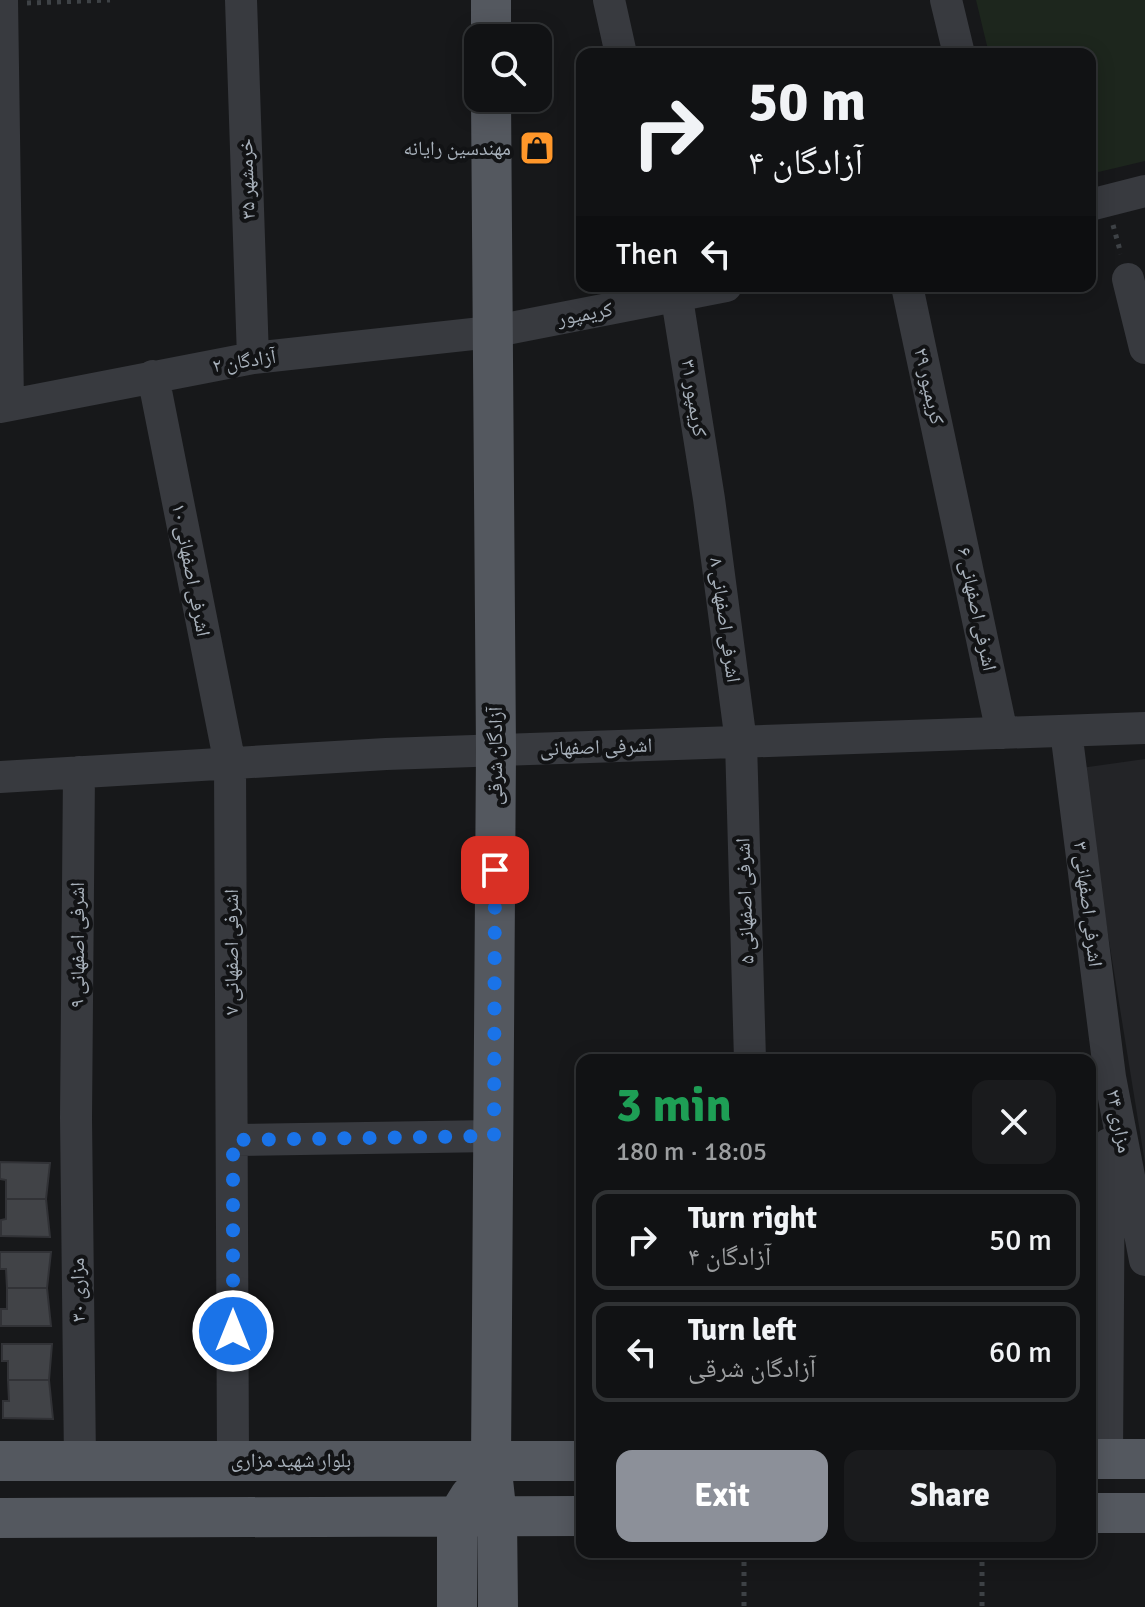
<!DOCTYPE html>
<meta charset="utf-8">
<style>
body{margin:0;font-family:Signika,"Noto Naskh Arabic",sans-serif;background:#1a1b1d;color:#f1f3f6;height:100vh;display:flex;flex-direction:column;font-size:30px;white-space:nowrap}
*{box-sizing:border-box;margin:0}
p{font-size:26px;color:#9c9ea0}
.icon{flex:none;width:44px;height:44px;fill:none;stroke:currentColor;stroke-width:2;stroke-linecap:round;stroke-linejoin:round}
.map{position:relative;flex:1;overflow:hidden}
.panel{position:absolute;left:576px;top:1054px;width:520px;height:504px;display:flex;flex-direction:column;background:#111214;border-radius:16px;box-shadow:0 4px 20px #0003,0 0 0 2px #303234}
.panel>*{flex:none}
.top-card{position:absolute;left:576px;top:48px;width:520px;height:244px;border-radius:16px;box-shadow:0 4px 20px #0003,0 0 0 2px #303234;background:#111214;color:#f1f3f6;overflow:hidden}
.fabs{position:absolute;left:464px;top:24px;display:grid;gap:16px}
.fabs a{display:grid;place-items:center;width:88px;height:88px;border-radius:16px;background:#111214;box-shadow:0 4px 20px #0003,0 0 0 2px #303234;font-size:40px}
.pin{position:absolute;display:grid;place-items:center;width:68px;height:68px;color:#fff;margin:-34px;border-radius:16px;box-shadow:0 4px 12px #0006}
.me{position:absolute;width:88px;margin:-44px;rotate:0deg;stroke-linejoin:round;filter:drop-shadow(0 0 6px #0008)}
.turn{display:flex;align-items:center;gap:28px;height:168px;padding:0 40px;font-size:36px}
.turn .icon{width:104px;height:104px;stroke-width:2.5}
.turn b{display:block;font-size:56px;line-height:68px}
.then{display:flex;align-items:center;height:76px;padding:0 40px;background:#0003;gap:16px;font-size:30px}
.round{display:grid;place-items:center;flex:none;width:84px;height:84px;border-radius:16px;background:#1a1b1d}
.overview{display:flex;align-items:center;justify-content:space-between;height:136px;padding:0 40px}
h1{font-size:48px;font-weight:700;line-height:60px;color:#1e9e55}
.action{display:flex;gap:16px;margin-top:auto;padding:16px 40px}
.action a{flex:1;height:92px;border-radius:16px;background:#8c9099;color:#fff;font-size:32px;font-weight:700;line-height:92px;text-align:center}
.action a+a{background:#1a1b1d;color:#f1f3f6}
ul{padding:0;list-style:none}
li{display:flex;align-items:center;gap:24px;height:100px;margin:0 16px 12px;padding:0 24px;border:4px solid #303234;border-radius:16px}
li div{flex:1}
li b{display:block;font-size:30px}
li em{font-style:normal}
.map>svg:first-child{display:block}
.built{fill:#232427}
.green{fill:#1d261d}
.building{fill:#414347;stroke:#313236;stroke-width:2}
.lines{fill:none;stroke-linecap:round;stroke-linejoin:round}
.path{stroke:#3e4246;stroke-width:5;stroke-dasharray:4 6;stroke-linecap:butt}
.minor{stroke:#383a3f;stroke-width:32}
.major{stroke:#54585f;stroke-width:40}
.route{stroke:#1a73e8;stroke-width:14;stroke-dasharray:0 25.2}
.labels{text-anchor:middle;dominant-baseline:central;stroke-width:8;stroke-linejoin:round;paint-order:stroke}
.poi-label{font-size:20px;fill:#a8b1bb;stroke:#121315;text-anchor:end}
.street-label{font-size:20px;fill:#a8b1bb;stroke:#121315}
</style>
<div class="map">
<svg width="1145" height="1607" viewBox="0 0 1145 1607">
<rect width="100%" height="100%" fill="#17181a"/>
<path class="built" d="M1145,759v404l-64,-395z"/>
<path class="green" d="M976,0h169v161l-55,13v-120h-101z"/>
<path class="building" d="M0,1162l50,1 -4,36h-40v-19l-6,-1z
M6,1199h40l4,38 -49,-1v-16l5,-1z
M0,1252h51l-4,36h-40l-1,-19h-6z
M7,1288h40l4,38h-50v-17h6z
M2,1344h50l-3,36h-41v-19h-6z
M8,1380h41l4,39 -50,-1v-17h6z"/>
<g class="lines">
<path class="path" d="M27,3l83,-3
M1113,225l8,29
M744,1552v55
M982,1552v55"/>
<path class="minor" d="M2,0l6,405
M241,0l12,358
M609,0l12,54
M946,0l13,54
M1090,205l55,-14
M1128,279l17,69
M675,286l34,213 32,243 9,318
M907,286l95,447
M153,376l77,388 3,695
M0,407l253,-49 238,-26 235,-46
M1066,731l44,346 35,183
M79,772l-3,346 4,343
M0,777l386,-23 759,-26
M233,1140l261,-4
M1107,1458l2,-314"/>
<path class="major" d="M491,0v38
M491,98l5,653 -5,711 6,55 1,90
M1090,1459h55
M0,1461h582
M1090,1513h55
M0,1518l582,-2
M457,1607v-90l13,-21"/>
</g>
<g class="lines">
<path class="route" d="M233,1331v-191l261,-4 1,-266"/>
</g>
<defs>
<symbol id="shop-square" viewBox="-11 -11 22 22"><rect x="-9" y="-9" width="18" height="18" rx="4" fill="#ff972a" stroke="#121315"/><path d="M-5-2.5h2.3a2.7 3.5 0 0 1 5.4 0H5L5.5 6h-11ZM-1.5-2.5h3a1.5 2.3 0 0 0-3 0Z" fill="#111"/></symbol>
</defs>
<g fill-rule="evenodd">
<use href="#shop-square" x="517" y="128" width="40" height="40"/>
</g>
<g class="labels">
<g class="poi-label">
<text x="511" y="148">مهندسین رایانه</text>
</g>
<g class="street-label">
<text transform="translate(247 179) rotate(-92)">خرمشهر ۳۵</text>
<text transform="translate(585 314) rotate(-11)">کریمپور</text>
<text transform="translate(244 361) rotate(-9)">آزادگان ۲</text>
<text transform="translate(929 386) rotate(77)">کریمپور ۲۹</text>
<text transform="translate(694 398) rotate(81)">کریمپور ۳۱</text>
<text transform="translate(191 570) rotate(79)">اشرفی اصفهانی ۱۰</text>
<text transform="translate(977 609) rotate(78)">اشرفی اصفهانی ۶</text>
<text transform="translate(725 620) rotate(82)">اشرفی اصفهانی ۸</text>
<text transform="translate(596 747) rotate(-2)">اشرفی اصفهانی</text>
<text transform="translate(495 756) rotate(-90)">آزادگان شرقی</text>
<text transform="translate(745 901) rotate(-92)">اشرفی اصفهانی ۵</text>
<text transform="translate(1088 904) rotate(83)">اشرفی اصفهانی ۳</text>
<text transform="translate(77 945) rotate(-90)">اشرفی اصفهانی ۹</text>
<text transform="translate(231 952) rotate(-90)">اشرفی اصفهانی ۷</text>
<text transform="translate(1119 1121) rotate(79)">مزاری ۲۴</text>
<text transform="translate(78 1290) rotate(-91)">مزاری ۳۰</text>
<text x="291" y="1460">بلوار شهید مزاری</text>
</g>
</g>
</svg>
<div class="fabs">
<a><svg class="icon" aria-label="search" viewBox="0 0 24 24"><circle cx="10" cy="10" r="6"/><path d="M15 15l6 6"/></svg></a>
</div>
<div class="pin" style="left:495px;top:870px;background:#d93025"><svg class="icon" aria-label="arrive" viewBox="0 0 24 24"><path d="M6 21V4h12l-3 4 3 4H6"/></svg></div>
<svg class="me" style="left:233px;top:1331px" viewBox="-20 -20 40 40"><circle r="17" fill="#1a73e8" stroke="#fff" stroke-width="3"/><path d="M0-11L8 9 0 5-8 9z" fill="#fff"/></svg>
<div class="top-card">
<div class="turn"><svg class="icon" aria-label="right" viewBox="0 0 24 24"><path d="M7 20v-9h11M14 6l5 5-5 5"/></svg><div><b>50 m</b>آزادگان ۴</div></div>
<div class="then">Then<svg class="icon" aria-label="left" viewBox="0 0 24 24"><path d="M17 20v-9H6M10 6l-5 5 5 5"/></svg></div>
</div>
<section class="panel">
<div class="overview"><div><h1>3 min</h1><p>180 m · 18:05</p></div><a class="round"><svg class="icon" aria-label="close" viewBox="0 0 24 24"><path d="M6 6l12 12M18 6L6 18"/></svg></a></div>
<ul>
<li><svg class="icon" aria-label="right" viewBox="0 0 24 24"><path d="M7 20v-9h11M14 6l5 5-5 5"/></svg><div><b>Turn right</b><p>آزادگان ۴</p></div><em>50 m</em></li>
<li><svg class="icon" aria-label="left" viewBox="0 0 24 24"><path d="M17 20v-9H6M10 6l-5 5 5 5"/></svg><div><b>Turn left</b><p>آزادگان شرقی</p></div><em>60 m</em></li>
</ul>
<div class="action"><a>Exit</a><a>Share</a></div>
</section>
</div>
